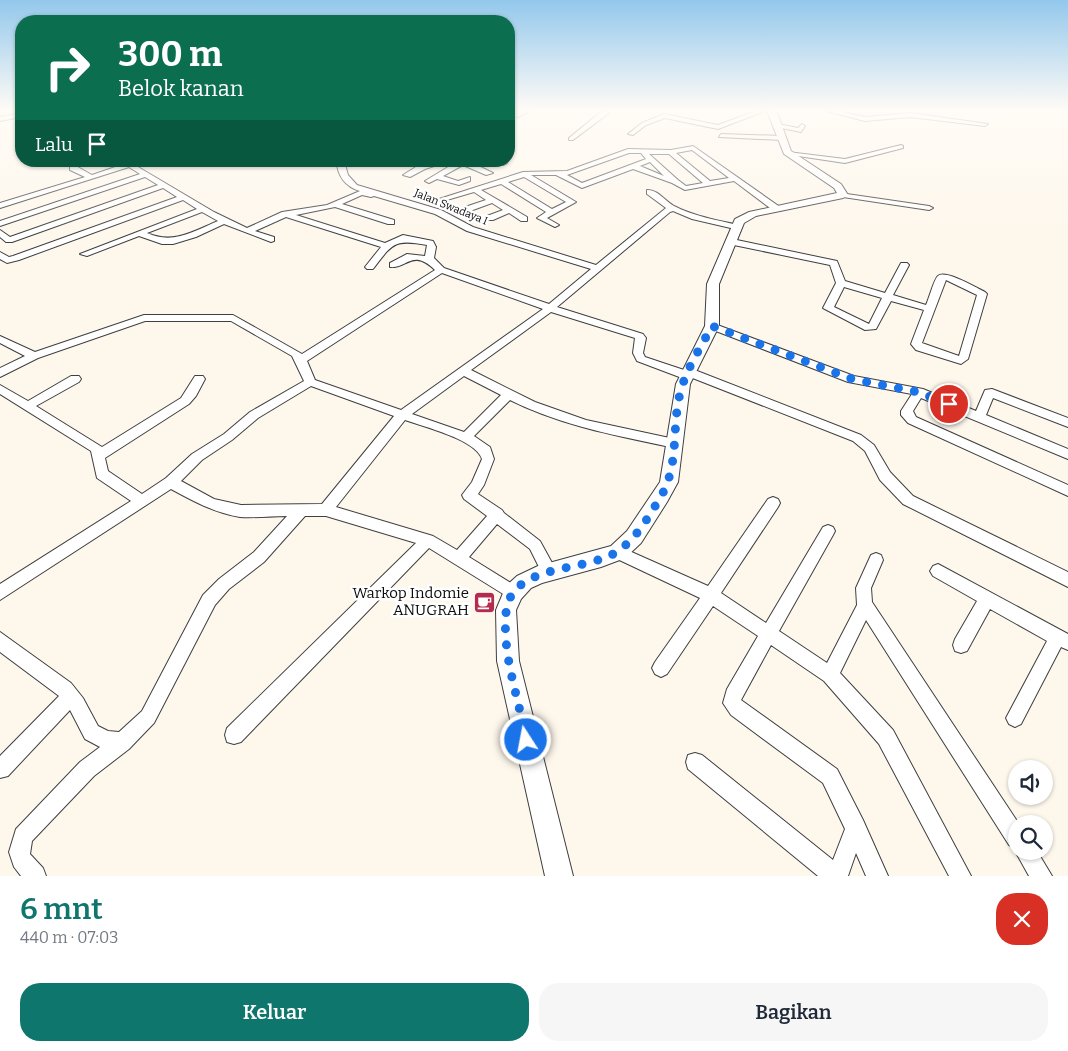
<!DOCTYPE html>
<html lang="id">
<meta charset="utf-8">
<style>
body{margin:0;font-family:Bitter,serif;background:#f6f6f7;color:#1f2937;height:100vh;display:flex;flex-direction:column;font-size:19px;white-space:nowrap}
*{box-sizing:border-box;margin:0}
p{font-size:16px;color:#747a83}
.icon{flex:none;width:28px;height:28px;fill:none;stroke:currentColor;stroke-width:2;stroke-linecap:round;stroke-linejoin:round}
.map{position:relative;height:876px;overflow:hidden}
.sheet{display:flex;flex-direction:column;background:#fff;flex:1}
.sheet>*{flex:none}
.hud{position:absolute;left:15px;top:15px;width:500px;height:152px;border-radius:20px;box-shadow:0 1px 4px #0004;background:#0b6e4f;color:#fff;overflow:hidden}
.fabs{position:absolute;left:1008px;top:760px;display:grid;gap:10px}
.fabs a{display:grid;place-items:center;width:45px;height:45px;border-radius:50%;background:#fff;box-shadow:0 1px 4px #0004;font-size:25px}
.pin{position:absolute;display:grid;place-items:center;width:42px;height:42px;color:#fff;margin:-21px;border:2px solid #fff;border-radius:50%;box-shadow:0 1px 5px #0007}
.me{position:absolute;width:55px;margin:-28px;rotate:349deg;stroke-linejoin:round;filter:drop-shadow(0 0 4px #0008)}
.turn{display:flex;align-items:center;gap:18px;height:105px;padding:0 20px;font-size:22px}
.turn .icon{width:65px;height:65px;stroke-width:2.5}
.turn b{display:block;font-size:35px;line-height:42px}
.then{display:flex;align-items:center;height:48px;padding:0 20px;background:#0003;gap:10px;font-size:19px}
.round{display:grid;place-items:center;flex:none;width:52px;height:52px;border-radius:20px;background:#f6f6f7}
.summary{display:flex;align-items:center;justify-content:space-between;height:85px;padding:0 20px}
h1{font-size:30px;font-weight:600;line-height:38px;color:#0f766e}
.button{display:flex;gap:10px;margin-top:auto;padding:10px 20px}
.button a{flex:1;height:58px;border-radius:20px;background:#0f766e;color:#fff;font-size:20px;font-weight:600;line-height:58px;text-align:center}
.button a+a{background:#f6f6f7;color:#1f2937}
.map>svg:first-child{display:block}
.lines{fill:none;stroke-linecap:round;stroke-linejoin:round}
.minor-casing{stroke:#3f3f3f;stroke-width:2}
.tertiary-casing{stroke:#3f3f3f;stroke-width:2}
.minor{fill:#fff;fill-rule:evenodd}
.tertiary{fill:#fff;fill-rule:evenodd}
.route{stroke:#1a73e8;stroke-width:9;stroke-dasharray:0 16.2}
.labels{text-anchor:middle;dominant-baseline:central;stroke-width:5;stroke-linejoin:round;paint-order:stroke}
.far-street-label{font-size:11px;fill:#0c0c0c;stroke:#fff}
.near-poi-label{font-size:15px;fill:#0c0c0c;stroke:#fff;text-anchor:end}
</style>
<div class="map">
<svg width="1068" height="876" viewBox="0 0 1068 876">
<rect width="100%" height="100%" fill="#fef7ec"/>
<g class="lines">
<defs>
<path id="minor" d="M521,111h8l-11,6 -9,-1v-4z
M602,111l7,2 -36,27h-4v-2z
M756,111h9l-47,18 -53,-11 -19,7 -13,10 -5,-1 14,-11 22,-9 54,11z
M826,111h12l27,6 45,-4 78,11 -3,2 -75,-9 -45,4z
M509,123l3,3 -3,2z
M778,124l20,4 4,-4 3,2 -4,6 -25,-5z
M721,134l61,2 3,2 -3,2 -63,-3z
M901,145l2,1v2l-58,15 -60,-9 3,-2 57,7z
M693,146l87,61v4h-6l-40,-30 -49,9 -13,-7 -39,-14 -51,19 -26,-13h-25l45,27 -29,16 12,7 -4,2 -18,-9 9,-6 -45,-28 -20,6 46,27v4h-6l-12,-8 -16,7h-6v-4l16,-6 -11,-7 -30,11h-6v-4l30,-10 -12,-8 -34,10 -4,-2 87,-28 44,-1 61,-22 43,1zM692,150l37,28 -19,3 -34,-28zM629,153h12l5,6 -64,24 -15,-8zM649,154h20l34,29 -17,3 -8,-6zM650,162l14,14 -24,-10zM524,177l42,25 -14,7 -44,-27z
M120,161h8l86,51 33,16 35,-16 45,-7 33,-14c-14,-4 -23,-15 -23,-30h7l4,14 9,10 84,25 32,17 123,38 70,-57 -19,-14v-4c10,-1 18,11 27,16 19,10 43,14 64,19l1,2 -4,2 -43,-10 -19,-8 -3,1 -113,95 86,27 3,4 -3,15 2,4 39,13 8,-1 169,66 13,10 16,27 23,24 155,76v15l-165,-83 -23,-24 -15,-29 -12,-10 -163,-64 -8,1 -45,-17 -4,-8 2,-15 -84,-26 -80,58 64,32 51,18 93,20 2,3 -2,3 -4,2c-56,-12 -113,-22 -165,-48l-36,36 16,11 4,12 -10,26 -6,9 24,16 2,3 36,28 17,31 -3,5 -5,2 -5,-2 -14,-28 -33,-25 -28,33 50,31 2,5 -2,5 -6,2 -84,-52 -188,194 -7,2 -7,-2 -2,-7 2,-7 189,-185 -90,-27h-21l-41,46 -35,27 -14,16 -61,118 -25,26 -35,27 -62,65 -2,13 13,14 3,8h-25l-7,-9 -5,-15 7,-23 64,-67 20,-15 -15,-8 -15,-29 -62,66 -8,2v-22l59,-60 -59,-44v-20l71,51 12,15 15,28 10,5 11,1 23,-21 61,-116 16,-16 35,-27 33,-36c-15,0 -32,2 -47,1 -25,-4 -47,-16 -69,-28l-171,111v-16l131,-83 -34,-23 -6,-27 -91,-57v-9l28,16 43,-25h8l2,3 -2,3 -43,24 66,41 79,-49 14,-22h8l2,3 -9,17 -7,8 -84,54 3,13 34,23 24,-16 26,-24 32,-20 26,-22 54,-31 -12,-25 -61,-35h-86l-107,37 -38,19v-9l25,-12 -25,-13v-7l35,16 109,-37h89l69,39 133,-84c-23,-22 -28,-1 -45,-3v-4l17,-9 18,2 2,-11c-33,-6 -34,-2 -54,24h-6l-2,-2 16,-20 -95,-30 -31,14 19,6v4l-3,1 -47,-18 -28,13 -23,7h-11l-23,-8 -52,20 -7,-2 117,-45 -14,-9 -164,60 -12,3 -7,-4v-7l9,5 4,-1 164,-59 -14,-9 -151,54h-6l-6,-5v-7l10,7 148,-52 -13,-8 -145,49v-5l140,-47 -11,-7 -129,41v-5l85,-26 -15,-7v-4h6l16,9 32,-11zM362,195l9,2 3,-1 61,18 32,17 124,38 -42,35 -105,-36 -10,-10 2,-11 -3,-6 -30,-6 -18,8 -89,-28 39,-8 53,17h6v-4l-52,-16zM202,212l16,9c-24,10 -45,24 -71,12zM442,273l101,36 -142,101 -86,-30 -8,-19zM464,376l37,19 -37,37 -52,-18zM311,386l83,30 -72,88 -81,1 -27,-6 -33,-18 21,-21 30,-20 26,-22zM405,420c19,7 70,19 77,39l-10,23 -10,13 2,4 23,17 -30,34 -24,-14 -97,-29z
M361,161h38l-3,2h-32z
M437,161h12l-24,8 -15,8 -7,-2 16,-10z
M458,161h10l25,12 -7,2 -23,-10 -20,11 15,5 12,-4v4l-11,4 -22,-6 -8,4 -4,-2z
M498,161h7l2,2 -4,2z
M840,193l89,13 4,2 -4,2 -86,-13h-3z
M732,239l105,22 8,20 40,12 16,-30h6l2,2 -16,30 33,10c3,-6 8,-26 12,-29 7,-7 39,12 47,16l2,2 -19,65 -7,5 -45,-14 -5,-6 13,-34 -33,-9 -15,28 -11,1 -42,-22 13,-25 -6,-18 -101,-21v-4zM946,280l31,15 -18,61 -37,-13zM844,287l38,11 -13,26 -35,-17z
M712,323l142,53 69,13 53,22 9,-21 7,-1 76,29v9l-75,-29 -7,17 82,34v10l-147,-61 -8,13 3,6 152,68v11l-160,-73 -7,-8v-4l11,-17 -64,-12 -140,-54v-4z
M773,497l5,2 2,4 -2,4 -57,86 45,30 57,-96 5,-2 5,2 2,4 -2,4 -54,96 48,32 30,-58 -1,-17 15,-33 5,-2 5,2 2,5 -12,28 1,14 147,222h-3v27h21l15,25h-23l-14,-25 1,-3 -7,-3 -143,-225 -26,53 53,57 78,146h-22l-70,-132 -55,-63 -53,-36 -30,55 96,69 26,51 25,56h-22l-10,-23 -8,23h-30l-130,-107 -2,-7 2,-7 7,-2 7,2 131,105 12,-31 -22,-46 -92,-68 -8,-12 4,-14 31,-53 -45,-30 -46,68 -6,3 -6,-3 -3,-6 3,-6 45,-64 -87,-41 -2,-5 2,-5 5,-1 90,40 60,-87z
M938,564l130,70v16l-7,-3 -40,77 -6,3 -6,-3 -3,-6 41,-77 -57,-32 -23,42 -6,2 -6,-2 -2,-6 2,-6 22,-38 -44,-25 -3,-5 3,-5z"/>
<path id="tertiary" d="M767,111h8l3,4 13,36 50,33 7,11 -5,3 -87,18 -12,7 -25,61v42l-29,58 -12,98 -11,20 -26,41 -16,15 -24,9 -59,16 -11,5 -10,11 -5,11 3,51 54,215h-28l-48,-215 -1,-51 10,-24 11,-10 21,-10 73,-20 16,-15 33,-49 16,-98 29,-58 2,-42 28,-65 14,-7 88,-19 -3,-5 -50,-34z
M21,113v4l-21,4v-4z"/>
</defs>
<use href="#minor" class="minor-casing"/>
<use href="#tertiary" class="tertiary-casing"/>
<use href="#minor" class="minor"/>
<use href="#tertiary" class="tertiary"/>
</g>
<linearGradient id="sky" x2="0" y2="1"><stop stop-color="#93c8ec"/><stop offset="0.47" stop-color="#fffbf6"/><stop offset="1" stop-color="#fffbf6" stop-opacity="0"/></linearGradient>
<rect width="1068" height="234" fill="url(#sky)"/>
<g class="lines">
<path class="route" d="M526,740c-7,-42 -24,-84 -20,-127 4,-51 81,-40 112,-62 19,-13 31,-35 42,-53 19,-31 12,-66 19,-100 5,-26 21,-49 33,-72l140,53 66,13 31,12"/>
</g>
<defs>
<symbol id="cafe-square" viewBox="-11 -11 22 22"><rect x="-9" y="-9" width="18" height="18" rx="4" fill="#b42c4d" stroke="#fff"/><path d="M-5.5-4.5H6V0H3Q3 3.5 0 3.5H-2.5Q-5.5 3.5-5.5 0ZM3-3.2v2h1.7v-2ZM-6 4.5H4V6H-6Z" fill="#fff"/></symbol>
</defs>
<g fill-rule="evenodd">
<use href="#cafe-square" x="472" y="590" width="25" height="25"/>
</g>
<g class="labels">
<g class="far-street-label">
<text transform="translate(451 207) rotate(22)">Jalan Swadaya I</text>
</g>
<g class="near-poi-label">
<text x="469" y="593">Warkop Indomie<tspan x="469" dy="17">ANUGRAH</tspan></text>
</g>
</g>
</svg>
<div class="fabs">
<a><svg class="icon" aria-label="sound" viewBox="0 0 24 24"><path d="M4 9h4l5-4v14l-5-4H4zM17 9q2 3 0 6"/></svg></a>
<a><svg class="icon" aria-label="search" viewBox="0 0 24 24"><circle cx="10" cy="10" r="6"/><path d="M15 15l6 6"/></svg></a>
</div>
<div class="pin" style="left:949px;top:404px;background:#d93025"><svg class="icon" aria-label="arrive" viewBox="0 0 24 24"><path d="M6 21V4h12l-3 4 3 4H6"/></svg></div>
<svg class="me" style="left:526px;top:740px" viewBox="-20 -20 40 40"><circle r="17" fill="#1a73e8" stroke="#fff" stroke-width="3"/><path d="M0-11L8 9 0 5-8 9z" fill="#fff"/></svg>
<div class="hud">
<div class="turn"><svg class="icon" aria-label="right" viewBox="0 0 24 24"><path d="M7 20v-9h11M14 6l5 5-5 5"/></svg><div><b>300 m</b>Belok kanan</div></div>
<div class="then">Lalu<svg class="icon" aria-label="arrive" viewBox="0 0 24 24"><path d="M6 21V4h12l-3 4 3 4H6"/></svg></div>
</div>
</div>
<section class="sheet">
<div class="summary"><div><h1>6 mnt</h1><p>440 m · 07:03</p></div><a class="round" style="background:#d93025;color:#fff"><svg class="icon" aria-label="close" viewBox="0 0 24 24"><path d="M6 6l12 12M18 6L6 18"/></svg></a></div>
<div class="button"><a>Keluar</a><a>Bagikan</a></div>
</section>
